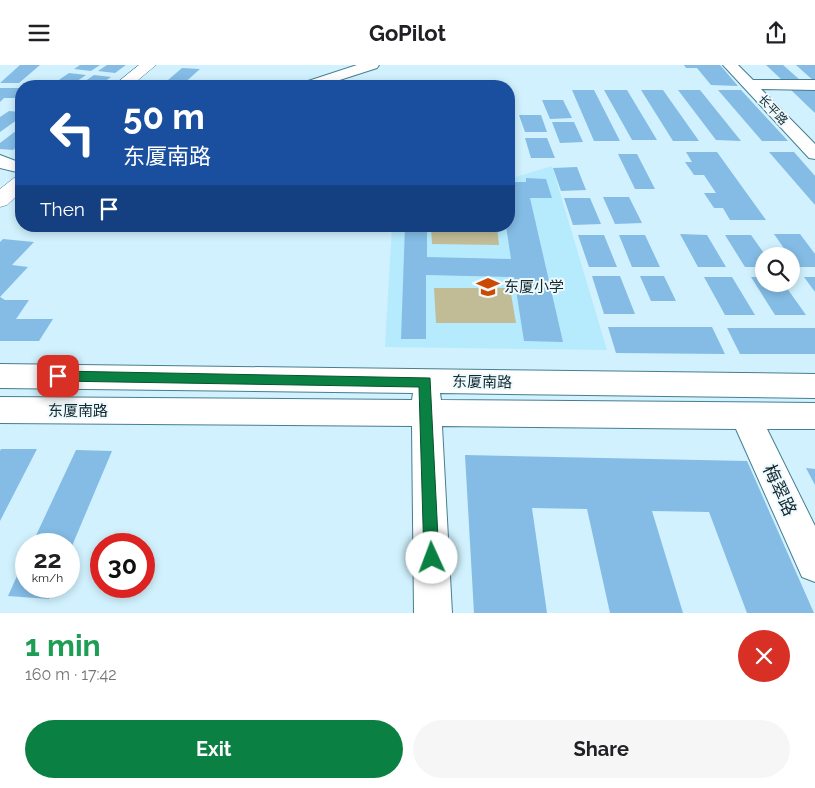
<!DOCTYPE html>
<meta charset="utf-8">
<style>
body{margin:0;font-family:Raleway,"Noto Sans SC",sans-serif;background:#f6f6f6;color:#202124;height:100vh;display:flex;flex-direction:column;font-size:19px;white-space:nowrap}
*{box-sizing:border-box;margin:0}
p{font-size:16px;color:#757577}
.icon{flex:none;width:28px;height:28px;fill:none;stroke:currentColor;stroke-width:2;stroke-linecap:round;stroke-linejoin:round}
.map{position:relative;height:548px;overflow:hidden}
.side{display:flex;flex-direction:column;background:#fff;flex:1}
.side>*{flex:none}
.banner{position:absolute;left:15px;top:15px;width:500px;height:152px;border-radius:20px;box-shadow:0 2px 8px #0003;background:#1a4fa0;color:#fff;overflow:hidden}
.tools{position:absolute;left:755px;top:182px;display:grid;gap:10px}
.tools a{display:grid;place-items:center;width:45px;height:45px;border-radius:50%;background:#fff;box-shadow:0 2px 8px #0003;font-size:25px}
.speed{position:absolute;left:15px;top:468px;display:flex;gap:10px;font-size:25px;font-weight:700;text-align:center}
.speed>*{display:grid;place-content:center;width:65px;height:65px;border-radius:50%;background:#fff;box-shadow:0 2px 8px #0003;line-height:1}
.speed small{font-size:12px;font-weight:400}
.speed .limit{border:8px solid #d22;background:#fff;color:#111}
.pin{position:absolute;display:grid;place-items:center;width:42px;height:42px;color:#fff;margin:-21px;border-radius:10px;box-shadow:0 2px 8px #0006}
.me{position:absolute;width:55px;margin:-28px;rotate:358deg;stroke-linejoin:round;filter:drop-shadow(0 0 4px #0008)}
.turn{display:flex;align-items:center;gap:18px;height:105px;padding:0 25px;font-size:22px}
.turn .icon{width:65px;height:65px;stroke-width:2.5}
.turn b{display:block;font-size:35px;line-height:42px}
.then{display:flex;align-items:center;height:48px;padding:0 25px;background:#0003;gap:10px;font-size:19px}
.round{display:grid;place-items:center;flex:none;width:52px;height:52px;border-radius:26px;background:#f6f6f6}
.overview{display:flex;align-items:center;justify-content:space-between;height:85px;padding:0 25px}
h1{font-size:30px;font-weight:700;line-height:38px;color:#1e9e55}
.primary-button{display:flex;gap:10px;margin-top:auto;padding:10px 25px}
.primary-button a{flex:1;height:58px;border-radius:30px;background:#0b8043;color:#fff;font-size:20px;font-weight:700;line-height:58px;text-align:center}
.primary-button a+a{background:#f6f6f6;color:#202124}
header{display:flex;justify-content:space-between;align-items:center;height:65px;padding:0 25px;background:#fff;font-size:22px;font-weight:700}
.map>svg:first-child{display:block}
.built{fill:#b6ebfd}
.green{fill:#c1bc96}
.building{fill:#84bce5}
.lines{fill:none;stroke-linecap:round;stroke-linejoin:round}
.minor-casing{stroke:#477e90;stroke-width:2}
.major-casing{stroke:#477e90;stroke-width:1}
.minor{fill:#fff;fill-rule:evenodd}
.major{fill:#fff;fill-rule:evenodd}
.route{fill:#0b8043;stroke:#07532c}
.labels{text-anchor:middle;dominant-baseline:central;stroke-width:4;stroke-linejoin:round;paint-order:stroke}
.far-street-label{font-size:12px;fill:#122930;stroke:#effafe}
.poi-label{font-size:15px;fill:#122930;stroke:#effafe;text-anchor:start}
.street-label{font-size:15px;fill:#122930;stroke:#effafe}
.near-street-label{font-size:18px;fill:#122930;stroke:#effafe}
</style>
<header><svg class="icon" aria-label="menu" viewBox="0 0 24 24"><path d="M4 6h16M4 12h16M4 18h16"/></svg>GoPilot<svg class="icon" aria-label="share" viewBox="0 0 24 24"><path d="M12 15V3M7 8l5-5 5 5M5 13v7h14v-7"/></svg></header>
<div class="map">
<svg width="815" height="548" viewBox="0 0 815 548">
<rect width="100%" height="100%" fill="#d0f1fd"/>
<path class="built" d="M552,101l55,184 -222,-3 7,-121h117v-47z"/>
<path class="green" d="M431,161h66l2,19 -67,-1z
M434,223h76l6,35h-80z"/>
<path class="building" d="M20,0h20l-21,18h-19z
M80,0h20l-9,6 -17,-2z
M107,0h19l-11,8 -17,-2z
M684,0h36l18,21 -27,-1 -14,-17h-11z
M766,0h17l17,15h-18z
M796,0h19v17z
M182,3l18,1 -19,17h-20z
M69,8l17,2 -16,11h-20z
M94,10l17,2 -13,9h-20z
M0,23h21v10h-17l-4,4z
M572,25h22l26,51h-26z
M604,25h23l30,50h-25z
M641,25h22l36,51h-26z
M678,25h22l41,51 -25,-1z
M718,25h23l47,51h-26z
M791,25h24v23z
M542,35h21l9,18 -22,1z
M9,46l12,1v5l-21,15v-15z
M519,50h22l6,17h-22z
M552,57h22l9,20 -23,1z
M21,62v17l-8,6 -13,-1v-6z
M525,73h22l8,20h-24z
M686,87h31l49,68h-36l-7,-12h-9l-10,-15h12l-12,-18h-10l-9,-13h7z
M769,87h25l21,24v29z
M618,89h19l18,35h-20z
M577,102l9,23 -25,1 -8,-23z
M526,113l20,1 6,19h-22l33,144 -39,-1 -10,-64 -88,-2v64h-25l4,-113h22v31l84,2 -5,-33h3v-12h5l-5,-32h17z
M603,132h26l13,26 -27,1z
M564,133h26l11,26 -28,1z
M680,169l27,1 19,32h-28z
M774,169h26l15,20v13h-18z
M578,170h26l13,32h-28z
M619,170h26l15,32h-28z
M725,170h26l15,21h-2v11h-19z
M3,174l31,3 -22,23 16,2 -28,30 5,3h24l-13,19h37l-14,22h-39v-99z
M592,211h28l15,38h-31z
M640,211h24l12,25h-25z
M704,212h28l23,38h-30z
M751,212h13v7h20l22,31h-31z
M804,212h11v15z
M608,262h104l13,27 -109,-1z
M727,263h88v26h-75z
M1,384h36l-37,72v-70z
M76,385l36,1 -43,102v-9h-37z
M465,390l282,6 67,152h-67l-38,-101 -57,-1 31,102h-73l-23,-104 -55,-1 15,105h-73z
M806,403l9,1v16z
M26,491v30h29l-6,13 -41,-3z"/>
<g class="lines">
<defs>
<path id="minor" d="M357,0h22l-2,3 -56,18h-22l3,-3z
M723,0h15l15,15h62v10l-54,-1 54,55v15l-6,-1z
M0,90l21,8v10l-21,-5z
M0,299l815,10v24l-375,-5 1,7 374,3v26h-48l48,97v56l-13,-5 -66,-148 -294,-3 10,187h-38l-2,-187 -412,-3v-26l412,3 1,-7 -413,-5z"/>
<path id="major" d="M139,0h17l-25,21h-18z
M21,111v16l-14,13 -7,2v-18l14,-11z"/>
</defs>
<use href="#minor" class="minor-casing"/>
<use href="#major" class="major-casing"/>
<use href="#minor" class="minor"/>
<use href="#major" class="major"/>
</g>
<path class="route" d="M58,306l372,7 9,180 -2,6 -5,2 -6,-2 -2,-6 -5,-171 -361,-6 -6,-5z"/>
<defs>
<symbol id="school-bare" viewBox="-9 -9 18 18"><path d="M0-5L7-2L0 1L-7-2ZM-4 1L0 2.5L4 1V4Q0 6-4 4Z" fill="#ce4900" stroke="#effafe" stroke-width="2.5" paint-order="stroke"/></symbol>
</defs>
<g fill-rule="evenodd">
<use href="#school-bare" x="472" y="206" width="32" height="32"/>
</g>
<g class="labels">
<g class="far-street-label">
<text transform="translate(773 45) rotate(47)">长平路</text>
</g>
<g class="poi-label">
<text x="504" y="222">东厦小学</text>
</g>
<g class="street-label">
<text transform="translate(482 317) rotate(1)">东厦南路</text>
<text x="78" y="346">东厦南路</text>
</g>
<g class="near-street-label">
<text transform="translate(780 425) rotate(65)">梅翠路</text>
</g>
</g>
</svg>
<div class="tools">
<a><svg class="icon" aria-label="search" viewBox="0 0 24 24"><circle cx="10" cy="10" r="6"/><path d="M15 15l6 6"/></svg></a>
</div>
<div class="speed"><div>22<small>km/h</small></div><div class="limit">30</div></div>
<div class="pin" style="left:58px;top:311px;background:#d93025"><svg class="icon" aria-label="arrive" viewBox="0 0 24 24"><path d="M6 21V4h12l-3 4 3 4H6"/></svg></div>
<svg class="me" style="left:432px;top:493px" viewBox="-20 -20 40 40"><circle r="19" fill="#fff"/><path d="M0-13L10 11 0 6-10 11z" fill="#0b8043"/></svg>
<div class="banner">
<div class="turn"><svg class="icon" aria-label="left" viewBox="0 0 24 24"><path d="M17 20v-9H6M10 6l-5 5 5 5"/></svg><div><b>50 m</b>东厦南路</div></div>
<div class="then">Then<svg class="icon" aria-label="arrive" viewBox="0 0 24 24"><path d="M6 21V4h12l-3 4 3 4H6"/></svg></div>
</div>
</div>
<section class="side">
<div class="overview"><div><h1>1 min</h1><p>160 m · 17:42</p></div><a class="round" style="background:#d93025;color:#fff"><svg class="icon" aria-label="close" viewBox="0 0 24 24"><path d="M6 6l12 12M18 6L6 18"/></svg></a></div>
<div class="primary-button"><a>Exit</a><a>Share</a></div>
</section>
